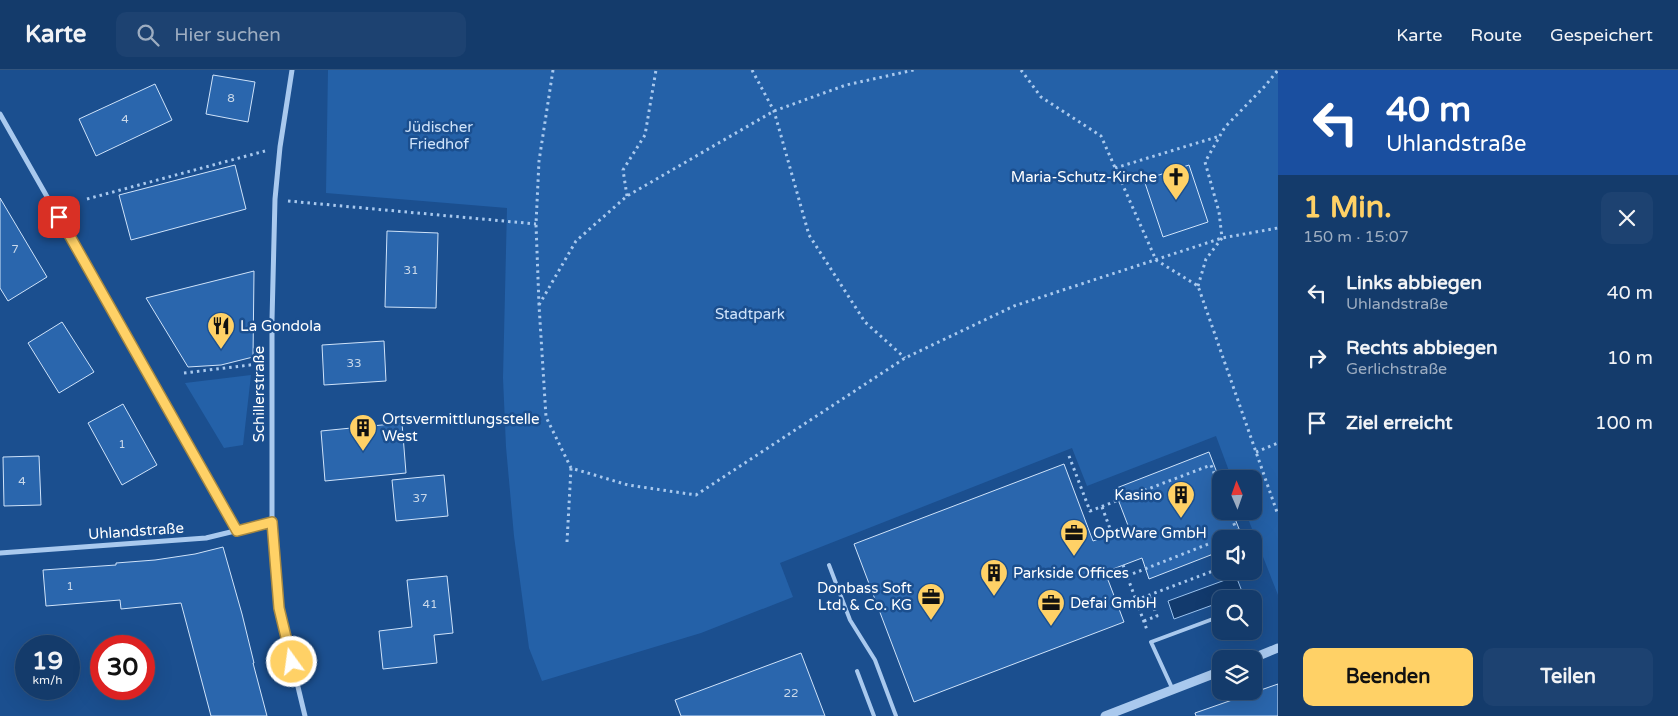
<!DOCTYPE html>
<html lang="de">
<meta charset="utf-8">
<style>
body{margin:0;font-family:"Varela Round",sans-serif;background:#1d4271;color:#f1f3f6;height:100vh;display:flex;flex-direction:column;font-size:19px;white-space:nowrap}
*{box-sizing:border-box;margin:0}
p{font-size:16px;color:#9dadc1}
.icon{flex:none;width:28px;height:28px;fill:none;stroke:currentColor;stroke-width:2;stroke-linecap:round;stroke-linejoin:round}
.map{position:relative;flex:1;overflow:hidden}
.panel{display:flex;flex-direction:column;background:#143b6b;width:400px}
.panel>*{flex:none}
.guide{background:#1a4fa0;color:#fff;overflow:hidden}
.needle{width:32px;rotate:358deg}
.fabs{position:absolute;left:1212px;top:400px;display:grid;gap:10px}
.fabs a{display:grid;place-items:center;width:50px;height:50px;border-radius:10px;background:#143b6b;box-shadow:0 5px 20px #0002,0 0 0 1px #33557e;font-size:25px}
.speed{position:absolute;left:15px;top:565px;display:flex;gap:10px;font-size:25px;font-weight:700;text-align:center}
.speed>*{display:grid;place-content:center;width:65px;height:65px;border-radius:50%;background:#143b6b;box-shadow:0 5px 20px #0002,0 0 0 1px #33557e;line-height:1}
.speed small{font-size:12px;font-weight:400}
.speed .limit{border:8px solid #d22;background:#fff;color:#111}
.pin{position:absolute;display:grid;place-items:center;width:42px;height:42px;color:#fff;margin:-21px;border-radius:10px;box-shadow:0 2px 8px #0006}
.me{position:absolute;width:55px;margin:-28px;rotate:346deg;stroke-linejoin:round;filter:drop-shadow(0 0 4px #0008)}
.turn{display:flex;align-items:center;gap:18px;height:105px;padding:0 25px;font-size:22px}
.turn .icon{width:65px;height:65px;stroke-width:2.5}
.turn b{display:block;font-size:35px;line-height:42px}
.round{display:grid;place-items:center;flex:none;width:52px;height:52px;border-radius:10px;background:#1d4271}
.summary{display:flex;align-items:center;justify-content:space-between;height:85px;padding:0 25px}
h1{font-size:30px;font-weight:700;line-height:38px;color:#ffd166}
.primary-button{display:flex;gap:10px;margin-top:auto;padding:10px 25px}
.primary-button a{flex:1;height:58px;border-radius:10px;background:#ffd166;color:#111;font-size:20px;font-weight:700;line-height:58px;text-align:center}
.primary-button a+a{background:#1d4271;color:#f1f3f6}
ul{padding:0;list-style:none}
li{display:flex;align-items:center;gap:15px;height:65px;padding:0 25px}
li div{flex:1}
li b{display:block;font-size:19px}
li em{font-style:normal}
header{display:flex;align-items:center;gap:30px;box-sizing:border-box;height:70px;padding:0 25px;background:#143b6b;border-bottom:1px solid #33557e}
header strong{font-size:24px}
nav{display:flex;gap:28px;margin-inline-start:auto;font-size:18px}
.search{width:350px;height:45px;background:#1d4271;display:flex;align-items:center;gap:12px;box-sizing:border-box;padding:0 18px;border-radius:10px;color:#9dadc1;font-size:19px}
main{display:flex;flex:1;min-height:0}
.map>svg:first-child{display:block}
.green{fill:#2461a8}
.water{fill:#123a6d;stroke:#9cc4f0}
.building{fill:#2a66ad;stroke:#cfe3fa}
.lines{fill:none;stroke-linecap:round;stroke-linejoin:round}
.path{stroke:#a9c9ee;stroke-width:3;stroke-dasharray:2.5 4;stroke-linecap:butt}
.service{stroke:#a9c9ee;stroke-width:4}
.minor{stroke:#a9c9ee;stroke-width:5}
.tertiary{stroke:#a9c9ee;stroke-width:9}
.route-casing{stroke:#a68842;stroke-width:12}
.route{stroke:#ffd166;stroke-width:9}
.labels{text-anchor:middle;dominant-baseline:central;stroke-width:5;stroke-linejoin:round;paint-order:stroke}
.number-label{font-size:12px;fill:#cad9ea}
.park-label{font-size:15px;fill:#cfe3fa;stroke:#1b4f8f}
.poi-label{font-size:15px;fill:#fff;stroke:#1b4f8f;text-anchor:start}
.street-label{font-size:15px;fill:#fff;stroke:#1b4f8f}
</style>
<header>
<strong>Karte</strong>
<div class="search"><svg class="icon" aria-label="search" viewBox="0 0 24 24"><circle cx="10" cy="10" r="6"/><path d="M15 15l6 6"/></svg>Hier suchen</div>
<nav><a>Karte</a><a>Route</a><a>Gespeichert</a></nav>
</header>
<main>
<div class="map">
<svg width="1278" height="646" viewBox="0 0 1278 646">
<rect width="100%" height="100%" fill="#1b4f8f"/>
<path class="green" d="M328,0h950v525l-33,-84h9v-32h-22l-16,-43 -129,50 -15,-38 -292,115 13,34 -92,36 -159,48 -13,-33 -15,-112 -8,-89 -3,-69 4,-170 -181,-15z
M251,305l-8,70 -19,3 -39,-65z"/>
<path class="water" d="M1236,506l7,18 -13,5h-9v3l-47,17 -6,-18z"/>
<path class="building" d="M213,5l42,7 -7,40 -42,-8z
M155,14l17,36 -76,36 -17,-37z
M235,95l11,44 -115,31 -12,-45z
M1189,95l19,57 -45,15 -19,-57z
M0,128l47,79 -39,24 -8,-13z
M387,161l51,2 -2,75 -51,-1z
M254,201l-1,86 -32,8 -33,2 -42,-69z
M62,252l32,50 -35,21 -31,-50z
M384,271l2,40 -62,4 -2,-40z
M123,334l34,61 -35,20 -34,-62z
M402,353l4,50 -81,8 -4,-50z
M1209,382l12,31v28h11l11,28h-22v12l-72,28 -7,-21 -37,14 19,50 -210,80 -60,-158 210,-80 29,77 36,-13 -15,-39z
M39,386l2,49 -37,1 -1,-49z
M444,405l4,41 -52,5 -4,-41z
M223,477l19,67 12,49h-1l14,53h-56l-30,-113 -60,6 -1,-9 -74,6 -3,-36 73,-5v-2l39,-3 40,-6z
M447,506l6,57 -19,2 3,28 -54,6 -4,-38 33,-4 -5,-47z
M801,583l24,63h-144l-6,-16z
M1278,614v32h-82l-1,-3z"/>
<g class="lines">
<path class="path" d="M553,0l-14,91 -3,63 3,81 7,112 25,51 57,17 68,10 209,-137 109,-52 208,-68 56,-10
M752,0l22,41 35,124 56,87 40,36
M1021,0l20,27 60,39 55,124 42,26 80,229
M1115,98l105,-32
M627,126l-4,-26 22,-35 11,-65
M87,129l178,-48
M288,131l248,23
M1198,216l8,-27 16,-21 -3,-26 -14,-50 20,-35 40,-41 13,-16
M539,235l37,-64 51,-45 147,-85 72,-26 68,-15
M184,303l74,-9
M1256,382l22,-9
M1069,386l21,55 121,-46 10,26
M1102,437l10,27
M1229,441l11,28
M1222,469l16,-6
M567,472l4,-74
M1123,495l24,65
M1127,506l94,-37
M1136,530l85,-32
M1144,551l13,-5 -8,-21"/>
<path class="service" d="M829,495l21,55 25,40 21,56
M1254,533l7,-2
M857,601l17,45
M1173,620l-22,-48 70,-26"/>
<path class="minor" d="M292,0l-12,77 -5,52 -3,121v202l7,86 26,108
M0,44l237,417
M0,483l206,-15 66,-16"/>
<path class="tertiary" d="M1251,589l27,-11
M1105,646l116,-45"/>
</g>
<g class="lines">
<defs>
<path id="route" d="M59,147l178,314 35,-9 7,86 13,54"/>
</defs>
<use href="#route" class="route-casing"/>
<use href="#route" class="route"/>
</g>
<defs>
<symbol id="church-pin" viewBox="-11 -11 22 30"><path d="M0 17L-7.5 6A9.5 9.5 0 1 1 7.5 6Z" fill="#ffd166" stroke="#1b4f8f"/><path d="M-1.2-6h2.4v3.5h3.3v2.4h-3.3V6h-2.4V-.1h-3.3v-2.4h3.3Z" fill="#111"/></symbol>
<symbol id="restaurant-pin" viewBox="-11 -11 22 30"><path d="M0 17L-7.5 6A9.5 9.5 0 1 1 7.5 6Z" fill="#ffd166" stroke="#1b4f8f"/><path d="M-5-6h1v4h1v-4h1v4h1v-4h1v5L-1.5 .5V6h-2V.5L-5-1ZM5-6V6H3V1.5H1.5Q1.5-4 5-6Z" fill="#111"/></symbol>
<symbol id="building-pin" viewBox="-11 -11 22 30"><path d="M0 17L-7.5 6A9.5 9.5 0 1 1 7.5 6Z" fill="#ffd166" stroke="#1b4f8f"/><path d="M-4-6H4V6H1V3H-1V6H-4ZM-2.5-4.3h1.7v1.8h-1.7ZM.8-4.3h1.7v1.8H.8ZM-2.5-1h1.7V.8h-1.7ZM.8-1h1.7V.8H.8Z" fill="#111"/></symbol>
<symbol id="office-pin" viewBox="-11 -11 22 30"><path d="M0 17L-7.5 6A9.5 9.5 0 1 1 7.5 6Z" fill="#ffd166" stroke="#1b4f8f"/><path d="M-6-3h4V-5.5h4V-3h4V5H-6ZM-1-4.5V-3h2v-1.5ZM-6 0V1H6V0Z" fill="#111"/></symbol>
</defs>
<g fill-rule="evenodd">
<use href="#church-pin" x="1160" y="91" width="32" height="43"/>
<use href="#restaurant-pin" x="205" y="240" width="32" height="43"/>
<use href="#building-pin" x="347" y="342" width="32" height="43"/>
<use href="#building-pin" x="1165" y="409" width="32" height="43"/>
<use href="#office-pin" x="1058" y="447" width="32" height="43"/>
<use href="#building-pin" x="978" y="487" width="32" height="43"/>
<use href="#office-pin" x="915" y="511" width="32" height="43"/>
<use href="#office-pin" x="1035" y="517" width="32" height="43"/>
</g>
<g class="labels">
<g class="number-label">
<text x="231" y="28">8</text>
<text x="125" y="49">4</text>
<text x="15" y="179">7</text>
<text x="411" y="200">31</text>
<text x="354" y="293">33</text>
<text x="122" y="374">1</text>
<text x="22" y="411">4</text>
<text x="420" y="428">37</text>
<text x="70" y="516">1</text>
<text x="430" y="534">41</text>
<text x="791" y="623">22</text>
</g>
<g class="park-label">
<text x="439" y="57">Jüdischer<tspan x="439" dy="17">Friedhof</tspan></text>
<text x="750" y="244">Stadtpark</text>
</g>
<g class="poi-label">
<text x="1157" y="107" text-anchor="end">Maria-Schutz-Kirche</text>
<text x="240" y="256">La Gondola</text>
<text x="382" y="349">Ortsvermittlungsstelle<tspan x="382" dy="17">West</tspan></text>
<text x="1162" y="425" text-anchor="end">Kasino</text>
<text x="1093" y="463">OptWare GmbH</text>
<text x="1013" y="503">Parkside Offices</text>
<text x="912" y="518" text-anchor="end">Donbass Soft<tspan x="912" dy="17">Ltd. &amp; Co. KG</tspan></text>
<text x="1070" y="533">Defai GmbH</text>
</g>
<g class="street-label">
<text transform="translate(259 324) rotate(-90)">Schillerstraße</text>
<text transform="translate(136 461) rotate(-4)">Uhlandstraße</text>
</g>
</g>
</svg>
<div class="fabs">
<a><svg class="needle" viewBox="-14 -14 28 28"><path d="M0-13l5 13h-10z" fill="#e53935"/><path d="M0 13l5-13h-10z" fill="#9dadc1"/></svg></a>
<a><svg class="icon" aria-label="sound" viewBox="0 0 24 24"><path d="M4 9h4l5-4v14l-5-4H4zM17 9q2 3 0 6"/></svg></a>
<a><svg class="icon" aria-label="search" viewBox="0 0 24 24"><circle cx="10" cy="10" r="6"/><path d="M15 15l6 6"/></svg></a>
<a><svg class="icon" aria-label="layers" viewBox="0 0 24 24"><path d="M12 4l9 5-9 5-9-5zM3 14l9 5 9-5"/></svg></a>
</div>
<div class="speed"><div>19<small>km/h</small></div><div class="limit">30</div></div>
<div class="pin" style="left:59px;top:147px;background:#d93025"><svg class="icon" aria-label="arrive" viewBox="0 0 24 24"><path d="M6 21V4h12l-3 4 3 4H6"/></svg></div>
<svg class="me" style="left:292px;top:592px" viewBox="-20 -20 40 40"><circle r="17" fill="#ffd166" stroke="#fff" stroke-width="3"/><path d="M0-11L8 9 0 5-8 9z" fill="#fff"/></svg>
</div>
<section class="panel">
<div class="guide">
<div class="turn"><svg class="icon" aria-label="left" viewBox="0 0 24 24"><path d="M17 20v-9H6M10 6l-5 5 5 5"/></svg><div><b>40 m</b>Uhlandstraße</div></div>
</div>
<div class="summary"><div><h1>1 Min.</h1><p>150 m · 15:07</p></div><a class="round"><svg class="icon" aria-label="close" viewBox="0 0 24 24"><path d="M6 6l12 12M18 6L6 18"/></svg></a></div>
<ul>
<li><svg class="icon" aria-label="left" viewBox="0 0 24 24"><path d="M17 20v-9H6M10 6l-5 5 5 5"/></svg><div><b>Links abbiegen</b><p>Uhlandstraße</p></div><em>40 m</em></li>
<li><svg class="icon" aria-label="right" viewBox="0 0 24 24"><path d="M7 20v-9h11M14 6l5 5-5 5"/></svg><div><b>Rechts abbiegen</b><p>Gerlichstraße</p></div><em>10 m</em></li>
<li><svg class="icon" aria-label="arrive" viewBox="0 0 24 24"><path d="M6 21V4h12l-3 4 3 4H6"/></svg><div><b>Ziel erreicht</b></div><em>100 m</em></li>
</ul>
<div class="primary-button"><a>Beenden</a><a>Teilen</a></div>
</section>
</main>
